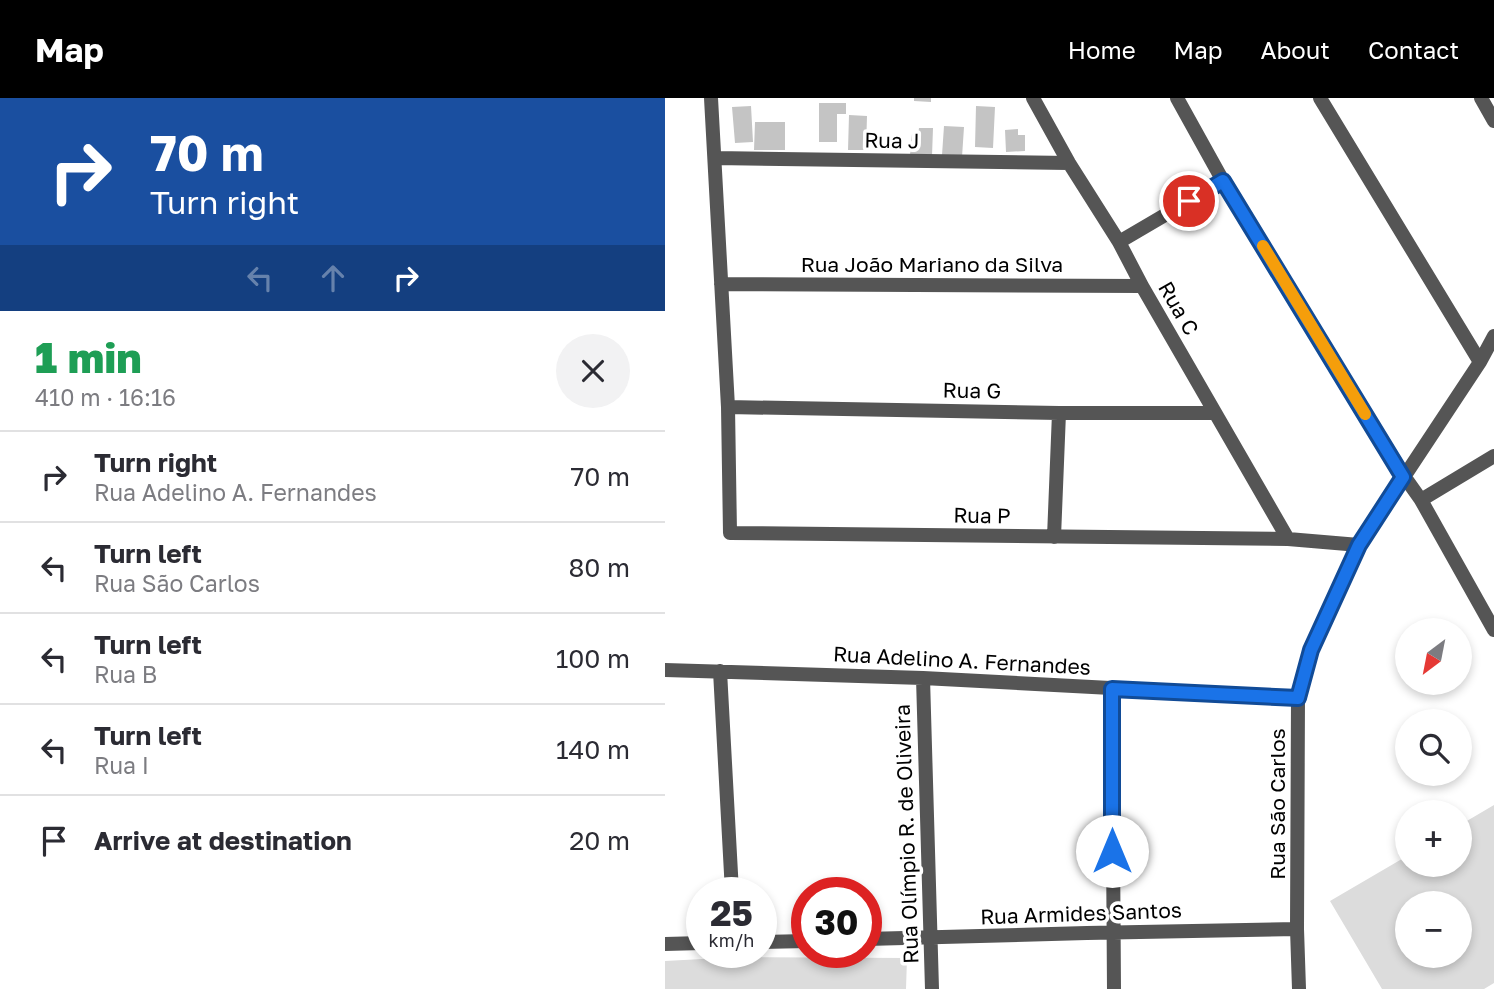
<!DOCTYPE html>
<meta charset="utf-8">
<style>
body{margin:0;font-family:"Golos Text",sans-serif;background:#f2f2f3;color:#2b2b33;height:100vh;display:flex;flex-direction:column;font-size:26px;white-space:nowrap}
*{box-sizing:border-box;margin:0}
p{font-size:23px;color:#7c7c81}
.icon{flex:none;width:38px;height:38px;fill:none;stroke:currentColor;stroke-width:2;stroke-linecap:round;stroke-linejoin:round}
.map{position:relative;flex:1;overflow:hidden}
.details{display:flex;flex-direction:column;background:#fff;width:665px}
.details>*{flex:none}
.hud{background:#1a4fa0;color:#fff;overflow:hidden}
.needle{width:46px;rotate:212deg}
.buttons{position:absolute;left:730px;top:520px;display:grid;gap:14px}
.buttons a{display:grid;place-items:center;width:77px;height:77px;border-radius:50%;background:#fff;box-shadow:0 4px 10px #0003;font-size:35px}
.speed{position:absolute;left:21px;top:779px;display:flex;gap:14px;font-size:35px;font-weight:700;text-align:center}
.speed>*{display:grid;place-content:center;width:91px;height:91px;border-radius:50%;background:#fff;box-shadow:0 4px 10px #0003;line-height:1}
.speed small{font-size:18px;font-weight:400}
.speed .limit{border:10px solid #d22;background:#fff;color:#111}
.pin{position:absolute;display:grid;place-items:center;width:60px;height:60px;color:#fff;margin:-30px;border:4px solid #fff;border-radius:50%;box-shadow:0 2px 7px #0007}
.me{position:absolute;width:77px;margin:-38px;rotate:0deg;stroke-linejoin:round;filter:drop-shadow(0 0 5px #0008)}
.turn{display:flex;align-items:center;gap:24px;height:147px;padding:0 35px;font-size:32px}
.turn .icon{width:91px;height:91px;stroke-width:2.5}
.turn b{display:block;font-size:49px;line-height:60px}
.lanes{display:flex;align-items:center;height:66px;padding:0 35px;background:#0003;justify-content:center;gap:35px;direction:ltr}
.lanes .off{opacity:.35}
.round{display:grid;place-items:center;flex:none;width:74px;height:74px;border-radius:37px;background:#f2f2f3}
.summary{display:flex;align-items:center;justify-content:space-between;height:119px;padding:0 35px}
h1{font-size:42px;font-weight:800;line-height:52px;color:#1e9e55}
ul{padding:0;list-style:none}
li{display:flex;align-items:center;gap:21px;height:91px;padding:0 35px;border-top:2px solid #e1e1e2}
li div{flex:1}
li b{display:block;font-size:26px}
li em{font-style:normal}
header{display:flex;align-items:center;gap:42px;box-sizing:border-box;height:98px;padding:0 35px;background:#000;color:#fff}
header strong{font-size:33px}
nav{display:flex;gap:38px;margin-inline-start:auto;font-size:24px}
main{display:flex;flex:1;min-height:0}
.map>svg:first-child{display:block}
.green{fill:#dcdcdc;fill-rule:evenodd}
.building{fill:#c4c4c4}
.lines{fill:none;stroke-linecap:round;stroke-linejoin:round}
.street{stroke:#555;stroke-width:14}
.route-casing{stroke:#114b97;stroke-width:18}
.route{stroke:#1a73e8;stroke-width:12}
.slow{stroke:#f59e0b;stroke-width:12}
.labels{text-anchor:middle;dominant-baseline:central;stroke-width:7;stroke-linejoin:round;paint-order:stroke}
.street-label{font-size:21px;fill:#000;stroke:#fff}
</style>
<header>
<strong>Map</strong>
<nav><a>Home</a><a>Map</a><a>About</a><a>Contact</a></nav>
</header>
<main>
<section class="details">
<div class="hud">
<div class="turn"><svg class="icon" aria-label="right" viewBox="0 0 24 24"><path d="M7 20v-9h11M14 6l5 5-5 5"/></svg><div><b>70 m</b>Turn right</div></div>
<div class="lanes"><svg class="icon off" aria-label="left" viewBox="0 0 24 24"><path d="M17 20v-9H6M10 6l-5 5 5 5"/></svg><svg class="icon off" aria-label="ahead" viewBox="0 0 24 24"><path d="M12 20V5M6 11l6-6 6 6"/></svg><svg class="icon" aria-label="right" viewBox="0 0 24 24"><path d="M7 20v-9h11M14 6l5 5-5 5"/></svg></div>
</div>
<div class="summary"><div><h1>1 min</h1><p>410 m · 16:16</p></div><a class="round"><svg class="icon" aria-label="close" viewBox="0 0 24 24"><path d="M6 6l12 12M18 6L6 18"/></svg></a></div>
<ul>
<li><svg class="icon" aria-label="right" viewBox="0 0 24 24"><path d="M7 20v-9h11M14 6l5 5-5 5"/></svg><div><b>Turn right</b><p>Rua Adelino A. Fernandes</p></div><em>70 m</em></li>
<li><svg class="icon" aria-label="left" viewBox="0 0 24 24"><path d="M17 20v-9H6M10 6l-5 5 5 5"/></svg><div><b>Turn left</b><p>Rua São Carlos</p></div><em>80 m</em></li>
<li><svg class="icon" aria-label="left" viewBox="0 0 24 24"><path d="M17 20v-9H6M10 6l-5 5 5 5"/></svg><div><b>Turn left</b><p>Rua B</p></div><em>100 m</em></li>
<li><svg class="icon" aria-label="left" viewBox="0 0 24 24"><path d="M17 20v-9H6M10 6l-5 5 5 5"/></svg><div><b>Turn left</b><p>Rua I</p></div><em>140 m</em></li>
<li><svg class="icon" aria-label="arrive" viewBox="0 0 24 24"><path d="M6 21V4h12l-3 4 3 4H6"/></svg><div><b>Arrive at destination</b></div><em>20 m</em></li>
</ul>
</section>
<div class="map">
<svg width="829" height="891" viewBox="0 0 829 891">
<rect width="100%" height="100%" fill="#fff"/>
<path class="green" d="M829,707v178l-10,6h-102l-52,-88 77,-45v8h52l1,-39zM742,805h52v53h-52z
M74,859l168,1 -1,31h-241v-28z"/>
<path class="building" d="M249,0h17v4l-17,-1z
M154,5h27v11h-9v28h-18z
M86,8l2,36 -18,1 -3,-36z
M311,8l19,1 -2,41 -18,-1z
M184,17l18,1 -1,34h-18z
M90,24h30v28h-31z
M279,28l20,1 -2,30 -20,-2z
M254,30h14l-1,28 -22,-1 2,-21 6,1z
M353,31v6h7v16l-19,1 -1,-22z"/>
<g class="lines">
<path class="street" d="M46,0l17,309 2,126 558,6 71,6
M368,0l36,65 50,79 23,44 146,253
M512,0l46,83 181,295 17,24 73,130
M655,0l160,264
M816,0l13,23
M50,60l354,5
M454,144l104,-61
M56,186l421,2
M63,309l331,6h156
M756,402l73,-44
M389,439l5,-124
M0,572l258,8 375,20
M55,573l12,221
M258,580l9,311
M447,591l2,300
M201,841c144,-4 287,-8 431,-10
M96,844l46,-1
M0,846l37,-1
M634,891l-2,-60 1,-231 13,-48 48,-105 121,-183 14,-26"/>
</g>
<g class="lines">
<defs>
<path id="route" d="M447,753v-162l186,9 13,-48 48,-105 44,-68 -180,-296 -34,20"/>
</defs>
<use href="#route" class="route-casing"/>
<use href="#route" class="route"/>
<path class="slow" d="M598,148l102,168"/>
</g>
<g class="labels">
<g class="street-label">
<text transform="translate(227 42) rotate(1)">Rua J</text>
<text x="267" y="166">Rua João Mariano da Silva</text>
<text transform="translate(514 210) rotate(60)">Rua C</text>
<text transform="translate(307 292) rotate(1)">Rua G</text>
<text transform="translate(317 417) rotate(1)">Rua P</text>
<text transform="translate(297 562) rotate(3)">Rua Adelino A. Fernandes</text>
<text transform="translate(612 706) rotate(-90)">Rua São Carlos</text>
<text transform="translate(241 736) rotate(-92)">Rua Olímpio R. de Oliveira</text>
<text transform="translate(416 815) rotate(-2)">Rua Armides Santos</text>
</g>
</g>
</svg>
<div class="buttons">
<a><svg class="needle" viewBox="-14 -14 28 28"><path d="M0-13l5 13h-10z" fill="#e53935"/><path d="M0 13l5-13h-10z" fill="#7c7c81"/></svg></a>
<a><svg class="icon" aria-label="search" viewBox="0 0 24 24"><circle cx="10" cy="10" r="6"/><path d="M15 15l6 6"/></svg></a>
<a>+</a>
<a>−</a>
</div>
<div class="speed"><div>25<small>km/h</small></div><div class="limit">30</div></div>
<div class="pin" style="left:524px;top:103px;background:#d93025"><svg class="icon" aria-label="arrive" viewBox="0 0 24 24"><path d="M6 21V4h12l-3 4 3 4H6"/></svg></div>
<svg class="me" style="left:447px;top:753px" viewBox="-20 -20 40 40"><circle r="19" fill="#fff"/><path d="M0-13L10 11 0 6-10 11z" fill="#1a73e8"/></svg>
</div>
</main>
